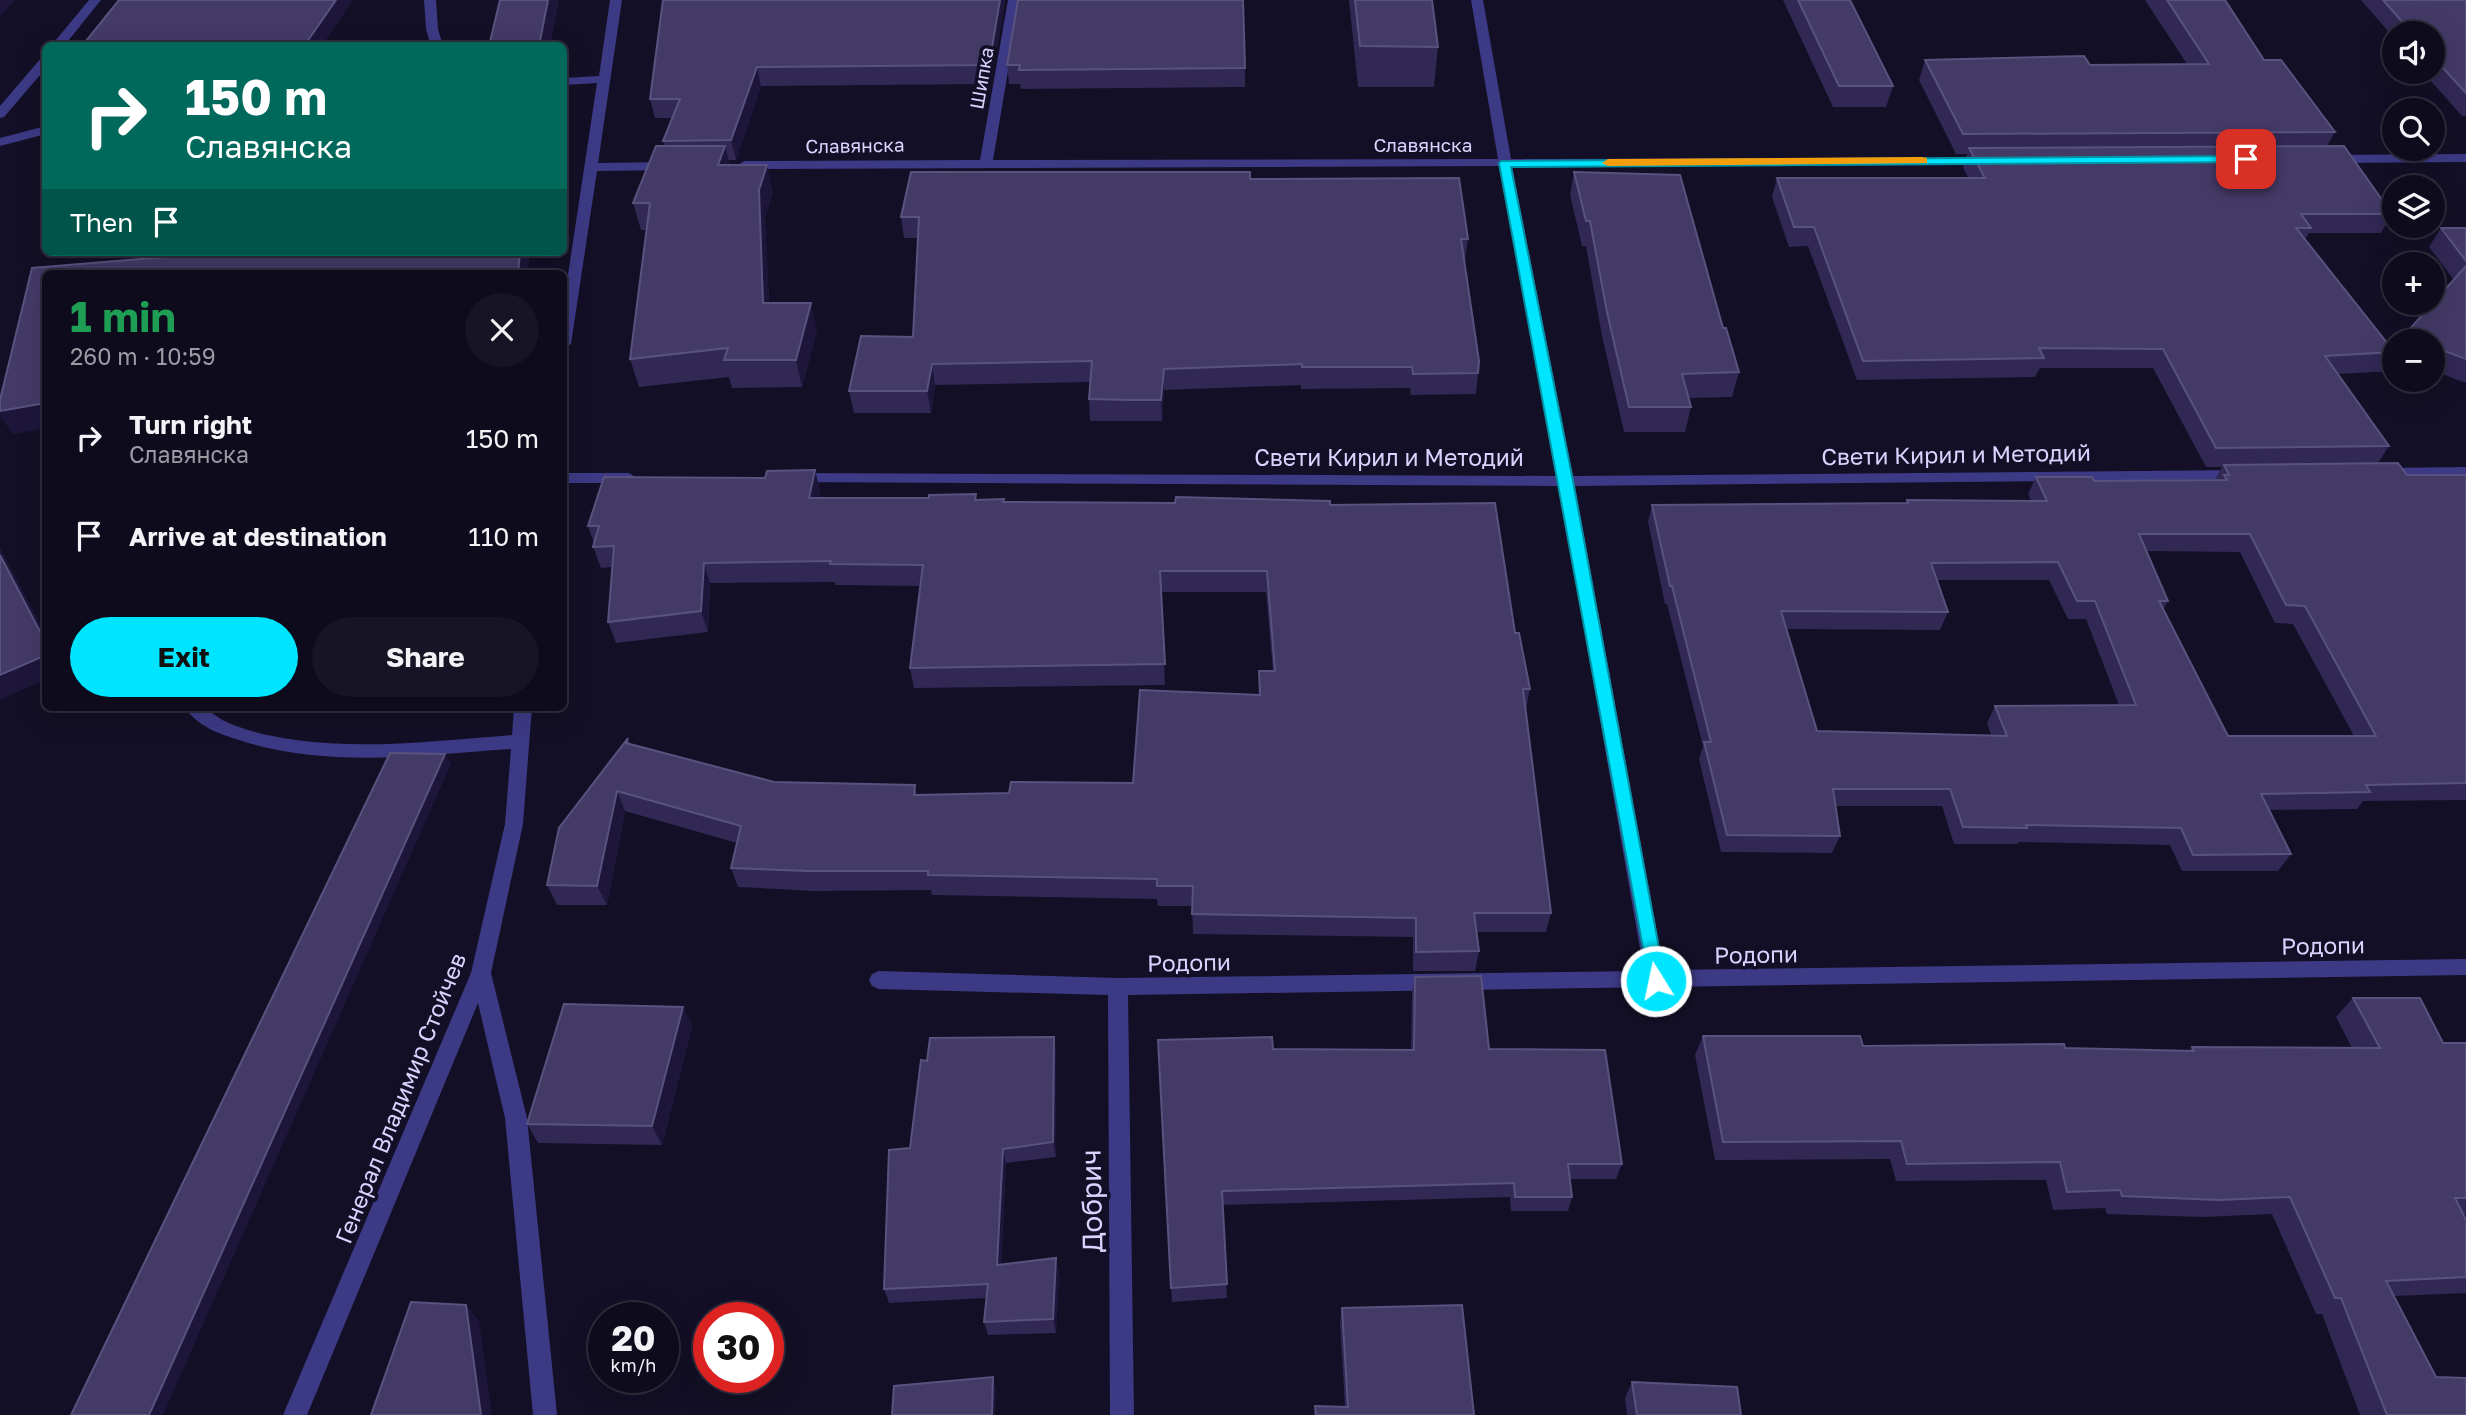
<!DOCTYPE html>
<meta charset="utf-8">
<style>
body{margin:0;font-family:"Golos Text",sans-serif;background:#171425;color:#f1f3f6;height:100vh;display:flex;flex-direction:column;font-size:26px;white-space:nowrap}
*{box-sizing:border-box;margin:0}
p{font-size:23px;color:#9b9ba3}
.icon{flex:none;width:38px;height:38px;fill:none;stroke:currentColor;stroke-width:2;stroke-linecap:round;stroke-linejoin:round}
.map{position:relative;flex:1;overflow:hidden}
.side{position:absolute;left:42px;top:270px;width:525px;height:441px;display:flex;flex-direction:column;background:#0e0b1c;border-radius:10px;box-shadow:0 7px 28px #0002,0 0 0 2px #2e2b3b}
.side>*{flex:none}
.guide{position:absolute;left:42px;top:42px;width:525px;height:214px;border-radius:10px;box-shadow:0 7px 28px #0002,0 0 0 2px #2e2b3b;background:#00695c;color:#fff;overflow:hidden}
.fabs{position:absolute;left:2382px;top:21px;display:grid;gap:14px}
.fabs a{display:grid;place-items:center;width:63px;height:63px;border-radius:50%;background:#0e0b1c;box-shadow:0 7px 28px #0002,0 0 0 2px #2e2b3b;font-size:35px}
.speed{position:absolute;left:588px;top:1302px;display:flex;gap:14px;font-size:35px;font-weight:700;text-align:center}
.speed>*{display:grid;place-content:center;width:91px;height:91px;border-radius:50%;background:#0e0b1c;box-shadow:0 7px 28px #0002,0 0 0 2px #2e2b3b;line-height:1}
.speed small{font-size:18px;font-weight:400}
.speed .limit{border:10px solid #d22;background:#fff;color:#111}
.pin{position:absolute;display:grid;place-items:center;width:60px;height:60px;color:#fff;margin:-30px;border-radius:14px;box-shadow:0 4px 10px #0006}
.me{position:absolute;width:77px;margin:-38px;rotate:350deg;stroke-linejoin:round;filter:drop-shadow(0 0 5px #0008)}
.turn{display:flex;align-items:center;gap:24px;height:147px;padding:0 28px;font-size:32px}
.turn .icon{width:91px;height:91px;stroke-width:2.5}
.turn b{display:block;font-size:49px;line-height:60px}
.then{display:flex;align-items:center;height:66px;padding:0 28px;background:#0003;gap:14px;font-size:26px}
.round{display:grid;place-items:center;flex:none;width:74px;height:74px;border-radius:37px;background:#171425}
.overview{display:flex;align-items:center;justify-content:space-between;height:119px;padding:0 28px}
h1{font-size:42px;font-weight:700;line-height:52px;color:#1e9e55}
.primary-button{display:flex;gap:14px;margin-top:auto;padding:14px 28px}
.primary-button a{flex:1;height:80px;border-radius:42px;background:#00e5ff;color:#111;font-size:28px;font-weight:700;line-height:80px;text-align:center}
.primary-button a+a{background:#171425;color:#f1f3f6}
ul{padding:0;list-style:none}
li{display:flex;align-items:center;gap:21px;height:98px;padding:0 28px}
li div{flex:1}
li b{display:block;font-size:26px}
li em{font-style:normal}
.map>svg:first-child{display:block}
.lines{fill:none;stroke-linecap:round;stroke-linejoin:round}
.minor{fill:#3d3a85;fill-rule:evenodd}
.wall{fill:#312854;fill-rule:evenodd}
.shaded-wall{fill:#1d163a}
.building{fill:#433a66;stroke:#5a527e;stroke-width:2;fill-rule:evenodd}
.route{fill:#00e5ff;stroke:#0095a6;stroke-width:2}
.slow{fill:#f59e0b}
.labels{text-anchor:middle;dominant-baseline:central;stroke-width:7;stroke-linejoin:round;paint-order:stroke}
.far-street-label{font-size:19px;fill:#d9d4ff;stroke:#130f26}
.street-label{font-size:23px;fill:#d9d4ff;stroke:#130f26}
.near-street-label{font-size:28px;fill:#d9d4ff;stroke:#130f26}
</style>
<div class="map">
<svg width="2466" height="1415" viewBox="0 0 2466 1415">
<rect width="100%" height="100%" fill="#130f26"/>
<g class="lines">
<path class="minor" d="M89,0h12l-37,46h-13z
M424,0h12l2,29 5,17h-12l-5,-17z
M610,0h12l-24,163 73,-1 6,4 -6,4 -74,1 -26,173 -7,4v-47l33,-218 -33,2v-7l35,-2z
M1008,0h12l-27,160 505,-1 -27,-159h12l28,159 481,-1 1,3 -6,4 -475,1 61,310 674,-6 3,4 -8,5 -667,7 89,484 802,-11v16l-1338,20 6,420h-24l-2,-420 -229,-6 -7,-3 -3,-6 3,-6 7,-3 239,7 526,-7 -85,-485 -771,-4 -3,-4 3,-4 5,-1 764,3 -58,-310 -755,3 -6,-4 6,-4 236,-1z
M42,57h4v11l-42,49 -4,1v-12z
M46,126v8l-46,12v-8z
M2466,154v8l-136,1 -6,-4 6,-4z
M2466,467v10l-84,1 -8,-5 8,-5z
M564,473h65l8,5 -8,5h-65z
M185,707c30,0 21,6 44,16 20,9 45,14 67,17 72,10 145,0 216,-5l2,-28h18l-9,117 -32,149 36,145 30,297h-24l-28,-297 -27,-115 -171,412h-24l188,-442 34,-149 6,-75c-91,6 -184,20 -272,-9 -19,-6 -43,-14 -54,-33z"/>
</g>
<path class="wall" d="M663,0h342l-14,84 -230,2 -25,74h-8l2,5 43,27 -8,25 4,86 48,27 -15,57 -70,1 -3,-11 -90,10 -9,-28 17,-129h-6l-8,-27 32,-57 -2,-5 9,-23h-17l-5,-19z
M1349,0h83l6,47 -4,40h-76z
M1783,0h67l43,86 -7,21h-53z
M2145,0h80l39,60 71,72 -8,14 65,68 -11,19h-72l-4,7 87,109 2,-2v24l-56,3 51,72 -11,17 29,12h59v325l-103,1 -6,8 -88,1 22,44 -13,17h-96l-12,-26 -151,-3 -2,2h-63l-12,-38h-107l5,30 -8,17 -111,-1 -22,-93 4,-13 -36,-142h-2l-17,-82 4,-17 254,-2 1,-3 124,1 -3,-7 8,-17 58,4 121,-1 7,-13h-16l-53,-99h-113l-5,9 -178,3 -49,-134 -19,1 -17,-50 5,-19h191l-5,-11 4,-13h-11l-37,-74 6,-20 165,5 97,-1zM2147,551l93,1 35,71 18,1 61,112h-126l-65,-126 5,-9zM1937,580h112l19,39h18l33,86 -124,1 -8,17 4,12 -174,-4 -31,-102 154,1 8,-18z
M2361,0h105v116h-4l-39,-44h9v-39h-38v5z
M1007,65l238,3v19l-224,2 -1,-5h-11z
M1574,172l149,156 16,44 -7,25 -43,1 2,9 -6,25h-61l-22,-96 -16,-90h-4l-12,-51z
M1250,179l218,60 -3,21h-1l14,113 -2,21 -65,1 -1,-7 -109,1v-4l-137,5 -2,31h-72l-1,-22 1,-17 -155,3 -4,28h-77l-5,-22 64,-54 5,-99h-14l-3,-21z
M2441,228h25v154h-3l-31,-12v-29l22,-61 -25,-33z
M815,470l5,21 -2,7 159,2 27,-1v3l326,3 185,128 15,56 -4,20 25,204 -5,19h-70l3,19 -4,20h-62v-34l-220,-3 -1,-28h-34l-1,-7 -225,-4 -1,-5 -117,1 -76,-4 -7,-19 6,-25 -112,-32 -18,94h-50l-10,-20 81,-147 2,6 144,38 141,3 2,10 92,-2 124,-10 126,-88v-24h14l-7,-79h-105l4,93 -251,3 -4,-20 10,-82 -85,-1v-3l-125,1 -2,49 -92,11 -8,-21 4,-55 -11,1 -8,-21 1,-4 -6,-17 177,-48z
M246,707h51l-47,5z
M1415,977l74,72 133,115 -6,15h-46l2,18 -4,14h-57l-1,-14 -288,8 5,93 -55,4 -14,-262 115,9 138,1 1,-57z
M2353,998l90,45h23v172h-3l3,5v73l-72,3 42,81 30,38h-106l-38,-101h-6l-44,-100 -70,3 -95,-3 -2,-6 -52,2 -7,-30 -150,1 -6,-22 -175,1 -20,-105 8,-19 160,10 202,2 124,3 3,-4 160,1 -16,-31z
M683,1007l9,19 -30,119 -124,-2 -11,-19z
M1054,1037l2,15v105l-50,6 -5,102 58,7 -3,61 -68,2 -4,-13 3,-24 -98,5 -5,-14 43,-228z
M1342,1308l132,107h-160l1,-9 30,1 -5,-84z
M1632,1382l109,33h-114l-2,-17z"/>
<path class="shaded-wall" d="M0,0h15l-15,17z
M336,0h17l-31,46h-18z
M548,0h11l-9,46h-11z
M1000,0h5l-14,84 -2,-19z
M757,67l4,19 -25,74 -5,-20z
M725,146l7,27 -14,-8z
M767,165l6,27 -8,25 5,114 -7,-28 -4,-113z
M520,252h9l1,4 -2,17h-10z
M811,303l6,27 -15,57 -6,-27z
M932,364l3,21 -4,28 -4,-22z
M1164,369v21l-2,31 -1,-21z
M46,403v25l-33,6 -13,-18v-5z
M815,470l5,21 -6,28 -5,-21z
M0,547l46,88v8l-46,-88z
M704,563l6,20 -2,49 -7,-21z
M46,655v24l-46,21v-25z
M445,754l6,10 -288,651h-14z
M617,791l8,20 -18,94 -10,-19z
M683,1007l9,19 -30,119 -10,-19z
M1054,1037l2,15v105l-3,-15z
M1003,1149l3,14 -6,116 -3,-14z
M1056,1258l3,14 -3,61 -3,-14z
M466,1305l13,16 13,94h-11z
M993,1377l3,13 -1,25h-3z"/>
<path class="building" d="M119,0h217l-32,46h-222z
M500,0h48l-9,46h-50z
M663,0h337l-11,65 -232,2 -26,73 -68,1 17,-42h-30z
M1018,0h225l2,68 -226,2 1,-5h-13z
M1355,0h77l6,47 -78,-1z
M1798,0h52l43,86h-54z
M2167,0h58l39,60h17l54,72 -372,2 -38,-74 159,-4 6,9 119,-1z
M2383,0h83v93l-34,-37v-23h-20z
M656,146h69l-7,19h49l-8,25 4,113h48l-15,57h-72l4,-12 -98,11 20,-156h-17z
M2344,146l48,68h-91l10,14h-15l96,121 2,-2v5l-69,4 64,90 -173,2 -53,-99 -124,-1 5,10 -181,3 -49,-134h-20l-17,-49h208l-16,-30z
M911,172h339v7l209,-1 9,61h-7l18,122 -1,12 -65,1 -1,-7h-110v-3l-138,5 -3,31h-31l-41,-1 3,-38 -160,3 -5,27h-78l12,-55 52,1 6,-120h-18z
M1574,172l106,3 43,153h3l13,44 -57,2 9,33h-62l-22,-95 -17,-91h-4z
M2441,228h25v33z
M225,252h295l-2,21h-472v130l-46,8v-11l32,-132z
M2466,266v93l-24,-9h-10v-9h-33z
M2398,463l9,12h59v308l-100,2 4,7 -109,2 30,60 -98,1 -12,-27 -155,-3 1,3 -64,-1 -13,-38h-117l7,47 -113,-1 -23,-93h7l-39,-156h-2l-18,-81 256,-2 -1,-3 140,1 -11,-24h56l2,4 133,-1 -3,-5h5l-5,-10zM2139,534h111l36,71 19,1 71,130h-148l-69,-135h9zM2058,562l19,39h18l41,104 -141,1 12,30 -190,-5 -36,-120 167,1 -17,-49z
M815,470l-6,28h120v-3l47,-1 -1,6 29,-1 -1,3 172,1 1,-6 154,4v4l165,-2 20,130h4l11,56h-7l28,224h-77l5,38 -63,1v-34l-224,-4 1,-28h-36v-7l-229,-4v-4h-120l-77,-3 10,-42 -124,-35 -20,95 -50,-1 12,-57 69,-90 -2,5 148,39 141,3 -1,10 95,-2 2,-11 122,1 7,-93 120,5 -1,-24h16l-8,-100h-107l5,93 -255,4 13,-103 -93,-1 1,-3 -127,2 -3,48 -93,11 6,-76 -21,1 6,-21h-11l16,-49 161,1 2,-7z
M0,555l46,88v12l-46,20z
M390,753l55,1 -296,661h-78z
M1481,976l8,73 116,1 17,114h-54l4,33h-57l-1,-14 -292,8 5,93 -56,4 -13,-248 114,-3 1,12 141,1 1,-73z
M2353,998h67l23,45h23v155h-11l11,22v57l-80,4 50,96 30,1v37h-79l-46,-117h-6l-45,-101 -71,3 -97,-4 -2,-6 -53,2 -7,-30 -153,2 -6,-23 -178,1 -20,-106h157l3,10 201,-2 1,4 129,3 -2,-4 188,1z
M564,1004l119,3 -31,119 -125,-2z
M1054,1037l-1,105 -50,7 -6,116 59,-7 -3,61 -69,3 4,-38 -104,5 5,-139 21,-2 11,-88 6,1 3,-23z
M411,1302l55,3 15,110h-110z
M1462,1305l12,110h-158l-1,-9 33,1 -6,-99z
M993,1377l-1,38h-100l2,-29z
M1632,1382l105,5 4,28h-104z"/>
<path class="route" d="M2246,156l4,1v5l-739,5 62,314 92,500 -2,5 -7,2 -6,-2 -151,-823 2,-2z"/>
<path class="slow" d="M1922,157l5,1v5l-319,3 -6,-3 6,-4z"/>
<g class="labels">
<g class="far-street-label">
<text transform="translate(981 78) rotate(-80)">Шипка</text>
<text x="1423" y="144">Славянска</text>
<text transform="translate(855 145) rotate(-1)">Славянска</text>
</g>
<g class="street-label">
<text transform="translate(1956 454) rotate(-1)">Свети Кирил и Методий</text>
<text x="1389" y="457">Свети Кирил и Методий</text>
<text transform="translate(2323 945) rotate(-1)">Родопи</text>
<text transform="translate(1756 954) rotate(-1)">Родопи</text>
<text transform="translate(1189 962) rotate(-1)">Родопи</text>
<text transform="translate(400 1098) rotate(-68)">Генерал Владимир Стойчев</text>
</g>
<g class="near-street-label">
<text transform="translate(1091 1201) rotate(-91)">Добрич</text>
</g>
</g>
</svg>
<div class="fabs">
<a><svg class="icon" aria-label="sound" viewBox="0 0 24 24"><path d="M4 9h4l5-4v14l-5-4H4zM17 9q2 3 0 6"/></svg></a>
<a><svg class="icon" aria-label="search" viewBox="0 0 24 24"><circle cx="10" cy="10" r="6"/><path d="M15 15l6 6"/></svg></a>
<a><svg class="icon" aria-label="layers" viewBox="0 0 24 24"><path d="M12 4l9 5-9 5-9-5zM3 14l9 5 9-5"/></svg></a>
<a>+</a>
<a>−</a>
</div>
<div class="speed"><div>20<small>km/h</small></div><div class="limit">30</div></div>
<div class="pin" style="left:2246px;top:159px;background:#d93025"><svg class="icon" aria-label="arrive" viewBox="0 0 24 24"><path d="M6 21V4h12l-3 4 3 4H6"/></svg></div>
<svg class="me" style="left:1656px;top:981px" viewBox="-20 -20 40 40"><circle r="17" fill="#00e5ff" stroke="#fff" stroke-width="3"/><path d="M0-11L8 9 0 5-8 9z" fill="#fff"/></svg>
<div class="guide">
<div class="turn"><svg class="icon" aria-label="right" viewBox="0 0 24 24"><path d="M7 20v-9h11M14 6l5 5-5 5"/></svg><div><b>150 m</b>Славянска</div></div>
<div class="then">Then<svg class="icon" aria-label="arrive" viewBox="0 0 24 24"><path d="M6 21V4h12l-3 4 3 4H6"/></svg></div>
</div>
<section class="side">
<div class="overview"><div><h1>1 min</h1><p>260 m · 10:59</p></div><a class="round"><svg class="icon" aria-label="close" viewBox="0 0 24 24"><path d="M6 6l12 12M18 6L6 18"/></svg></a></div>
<ul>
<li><svg class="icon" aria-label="right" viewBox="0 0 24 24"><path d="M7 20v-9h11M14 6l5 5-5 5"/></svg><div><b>Turn right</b><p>Славянска</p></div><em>150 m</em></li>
<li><svg class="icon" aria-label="arrive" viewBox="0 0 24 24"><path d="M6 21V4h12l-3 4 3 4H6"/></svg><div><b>Arrive at destination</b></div><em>110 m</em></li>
</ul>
<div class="primary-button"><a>Exit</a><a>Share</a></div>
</section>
</div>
